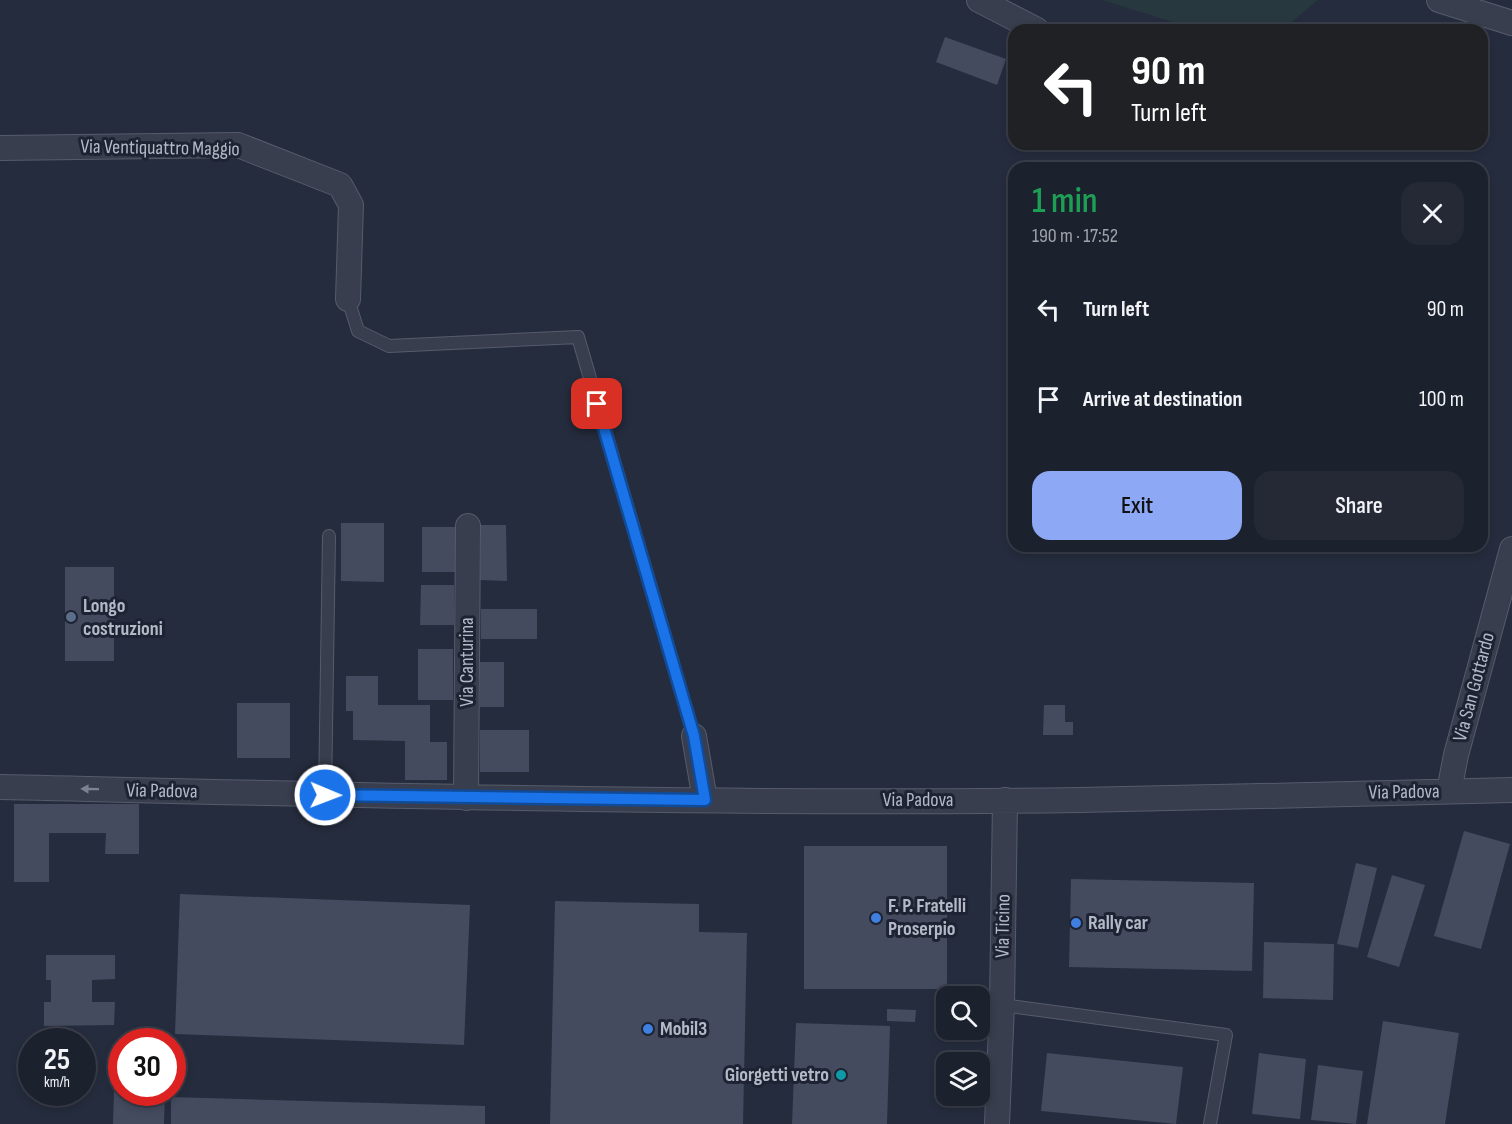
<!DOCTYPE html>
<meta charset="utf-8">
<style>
body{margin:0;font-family:"Sofia Sans Condensed",sans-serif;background:#252936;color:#f1f3f6;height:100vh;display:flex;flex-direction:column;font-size:22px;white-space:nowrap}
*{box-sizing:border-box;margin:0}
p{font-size:20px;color:#a0a3aa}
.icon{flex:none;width:33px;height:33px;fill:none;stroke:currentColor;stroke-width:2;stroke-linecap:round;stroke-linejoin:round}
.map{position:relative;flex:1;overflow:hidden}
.drawer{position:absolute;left:1008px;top:162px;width:480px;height:390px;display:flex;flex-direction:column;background:#1c212e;border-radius:18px;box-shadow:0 3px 9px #0003,0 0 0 2px #3a3e4a}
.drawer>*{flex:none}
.guide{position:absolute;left:1008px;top:24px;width:480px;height:126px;border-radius:18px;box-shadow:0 3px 9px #0003,0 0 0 2px #3a3e4a;background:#202124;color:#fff;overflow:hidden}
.tools{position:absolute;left:936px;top:986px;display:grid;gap:12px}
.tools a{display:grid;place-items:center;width:54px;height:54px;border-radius:12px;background:#1c212e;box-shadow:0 3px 9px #0003,0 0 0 2px #3a3e4a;font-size:30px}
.speed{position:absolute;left:18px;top:1028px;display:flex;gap:12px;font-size:30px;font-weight:700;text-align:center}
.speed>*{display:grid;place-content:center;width:78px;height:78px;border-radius:50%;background:#1c212e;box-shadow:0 3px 9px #0003,0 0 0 2px #3a3e4a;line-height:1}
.speed small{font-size:15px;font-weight:400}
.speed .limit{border:9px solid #d22;background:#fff;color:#111}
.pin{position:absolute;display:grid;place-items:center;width:51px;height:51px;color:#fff;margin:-26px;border-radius:12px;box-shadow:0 3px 9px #0006}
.me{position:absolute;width:66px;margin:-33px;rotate:91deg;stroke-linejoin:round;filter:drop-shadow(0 0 4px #0008)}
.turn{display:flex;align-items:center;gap:21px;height:126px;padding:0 24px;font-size:27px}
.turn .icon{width:78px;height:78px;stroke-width:2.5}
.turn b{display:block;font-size:42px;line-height:51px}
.round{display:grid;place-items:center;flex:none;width:63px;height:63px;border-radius:18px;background:#252936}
.headline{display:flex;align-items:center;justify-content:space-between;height:102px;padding:0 24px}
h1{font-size:36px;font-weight:600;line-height:45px;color:#1e9e55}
.cta{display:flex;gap:12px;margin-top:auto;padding:12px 24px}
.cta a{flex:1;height:69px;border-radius:18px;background:#8da8f5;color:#111;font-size:24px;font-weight:600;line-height:69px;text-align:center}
.cta a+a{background:#252936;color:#f1f3f6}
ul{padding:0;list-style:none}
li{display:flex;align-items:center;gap:18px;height:90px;padding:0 24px}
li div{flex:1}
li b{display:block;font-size:22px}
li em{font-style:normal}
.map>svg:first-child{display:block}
.green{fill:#27383e}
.building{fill:#444b5f}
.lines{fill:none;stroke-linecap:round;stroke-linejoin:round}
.lane-casing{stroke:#565c6b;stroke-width:14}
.street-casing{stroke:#565c6b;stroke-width:26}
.lane{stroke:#383e4d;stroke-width:12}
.street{stroke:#383e4d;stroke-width:24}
.oneway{fill:#7c8291}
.route-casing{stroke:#114b97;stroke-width:15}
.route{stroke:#1a73e8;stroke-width:10}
.service-dot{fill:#5c6f8a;stroke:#1d2332;stroke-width:2}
.shop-dot{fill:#3f7fe0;stroke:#1d2332;stroke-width:2}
.culture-dot{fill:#0f9aa8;stroke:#1d2332;stroke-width:2}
.labels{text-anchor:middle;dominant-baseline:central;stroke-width:6;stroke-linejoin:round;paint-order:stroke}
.street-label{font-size:20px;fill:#b4b9c8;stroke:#1d2332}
.poi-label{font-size:20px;font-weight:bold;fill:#b4b9c8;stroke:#1d2332;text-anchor:start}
</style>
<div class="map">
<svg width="1512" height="1124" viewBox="0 0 1512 1124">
<rect width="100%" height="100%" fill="#252c3d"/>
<path class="green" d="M1102,0h216l-36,30h-84z"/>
<path class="building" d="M945,37l61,22 -9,26 -61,-23z
M341,523h43v59l-43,-1z
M481,525h25l1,56 -27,-1z
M422,527h36v45h-36z
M65,567h49v94h-49z
M421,585h33v40h-34z
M481,609h56v30h-56z
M418,649h35v51h-35z
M480,662h24v45h-24z
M346,676h32v29h52v37h17v38h-42v-39l-52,-1v-29h-7z
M237,703h53v55h-53z
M1044,705h21v17h8v13h-30z
M480,730h49v42h-49z
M14,804h125v50h-34l1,-21h-57v49h-35z
M1464,831l46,13 -29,105 -47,-13z
M804,846h143v143h-143z
M1356,863l21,5 -19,80 -21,-4z
M1392,875l33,10 -26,82 -32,-10z
M1071,879l183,4 -2,88 -183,-4z
M180,894l290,11 -6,140 -289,-11z
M555,901l144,3v28l48,1 -4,191h-193z
M1264,942l70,2 -1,56 -70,-2z
M46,955h69v24l-23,1v22h23l-1,23 -70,1v-24h7v-22h-5z
M887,1009l29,1 -1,12 -28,-1z
M1383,1021l76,12 -14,91h-78z
M796,1023l94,3 -3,98h-95z
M1047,1053l136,14 -7,57 -135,-13z
M1259,1053l47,6 -6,60 -48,-5z
M1318,1065l45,6 -7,53 -45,-4z
M114,1091l51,1 -1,32h-51z
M171,1097l314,9v18h-314z"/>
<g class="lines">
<defs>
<path id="lane" d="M348,299l10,32 31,15 189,-9 116,399
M325,795l4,-259
M1002,1005l224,30 -16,89"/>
<path id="street" d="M979,0l58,30
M1439,0l73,23
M0,148l238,-3 102,40 11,20 -3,94
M694,736l11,64
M0,787c360,8 719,18 1079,13 144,-2 289,-7 433,-10
M1449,791l7,-36 56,-206
M466,798l2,-272
M997,1124l5,-119 3,-205"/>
</defs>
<use href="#lane" class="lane-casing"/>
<use href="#street" class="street-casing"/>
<use href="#lane" class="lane"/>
<use href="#street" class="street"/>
</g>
<defs><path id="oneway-solid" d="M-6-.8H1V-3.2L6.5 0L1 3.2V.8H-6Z" transform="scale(1.5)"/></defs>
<use class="oneway" href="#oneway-solid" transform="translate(90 789) rotate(-179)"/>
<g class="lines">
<defs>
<path id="route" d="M325,795l380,5 -11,-64 -97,-332"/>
</defs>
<use href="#route" class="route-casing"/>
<use href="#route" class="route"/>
</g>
<circle class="service-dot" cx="71" cy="617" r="6"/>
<g class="shop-dot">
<circle cx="876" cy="918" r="6"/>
<circle cx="1076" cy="923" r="6"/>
<circle cx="648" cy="1029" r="6"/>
</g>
<circle class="culture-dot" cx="841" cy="1075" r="6"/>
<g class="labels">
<g class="street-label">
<text transform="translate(160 148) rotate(1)">Via Ventiquattro Maggio</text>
<text transform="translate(467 662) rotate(-90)">Via Canturina</text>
<text transform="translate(1474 687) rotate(-75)">Via San Gottardo</text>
<text transform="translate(162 791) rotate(1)">Via Padova</text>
<text transform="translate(1404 792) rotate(-1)">Via Padova</text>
<text x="918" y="800">Via Padova</text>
<text transform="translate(1003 926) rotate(-89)">Via Ticino</text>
</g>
<g class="poi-label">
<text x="83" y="606">Longo<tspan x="83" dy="23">costruzioni</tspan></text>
<text x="888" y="906">F. P. Fratelli<tspan x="888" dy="23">Proserpio</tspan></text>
<text x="1088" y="923">Rally car</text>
<text x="660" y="1029">Mobil3</text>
<text x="829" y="1075" text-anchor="end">Giorgetti vetro</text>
</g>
</g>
</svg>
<div class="tools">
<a><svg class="icon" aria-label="search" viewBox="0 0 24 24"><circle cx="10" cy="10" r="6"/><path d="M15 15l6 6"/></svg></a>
<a><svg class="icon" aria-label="layers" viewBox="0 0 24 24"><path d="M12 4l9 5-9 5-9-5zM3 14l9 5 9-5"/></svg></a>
</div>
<div class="speed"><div>25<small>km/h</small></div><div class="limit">30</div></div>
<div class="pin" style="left:597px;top:404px;background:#d93025"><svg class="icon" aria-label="arrive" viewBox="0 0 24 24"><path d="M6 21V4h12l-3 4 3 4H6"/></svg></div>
<svg class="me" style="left:325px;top:795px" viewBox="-20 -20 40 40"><circle r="17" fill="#1a73e8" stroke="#fff" stroke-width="3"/><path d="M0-11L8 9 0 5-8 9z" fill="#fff"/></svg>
<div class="guide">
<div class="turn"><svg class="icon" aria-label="left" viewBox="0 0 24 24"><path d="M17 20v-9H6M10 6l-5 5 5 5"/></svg><div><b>90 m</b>Turn left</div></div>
</div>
<section class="drawer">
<div class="headline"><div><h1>1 min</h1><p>190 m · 17:52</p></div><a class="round"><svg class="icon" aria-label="close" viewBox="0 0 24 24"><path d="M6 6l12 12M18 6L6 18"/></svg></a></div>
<ul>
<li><svg class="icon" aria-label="left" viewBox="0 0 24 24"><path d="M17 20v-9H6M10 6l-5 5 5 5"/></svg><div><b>Turn left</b></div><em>90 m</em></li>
<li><svg class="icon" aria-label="arrive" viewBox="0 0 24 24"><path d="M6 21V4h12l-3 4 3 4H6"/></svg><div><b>Arrive at destination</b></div><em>100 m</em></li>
</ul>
<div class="cta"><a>Exit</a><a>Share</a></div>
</section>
</div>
